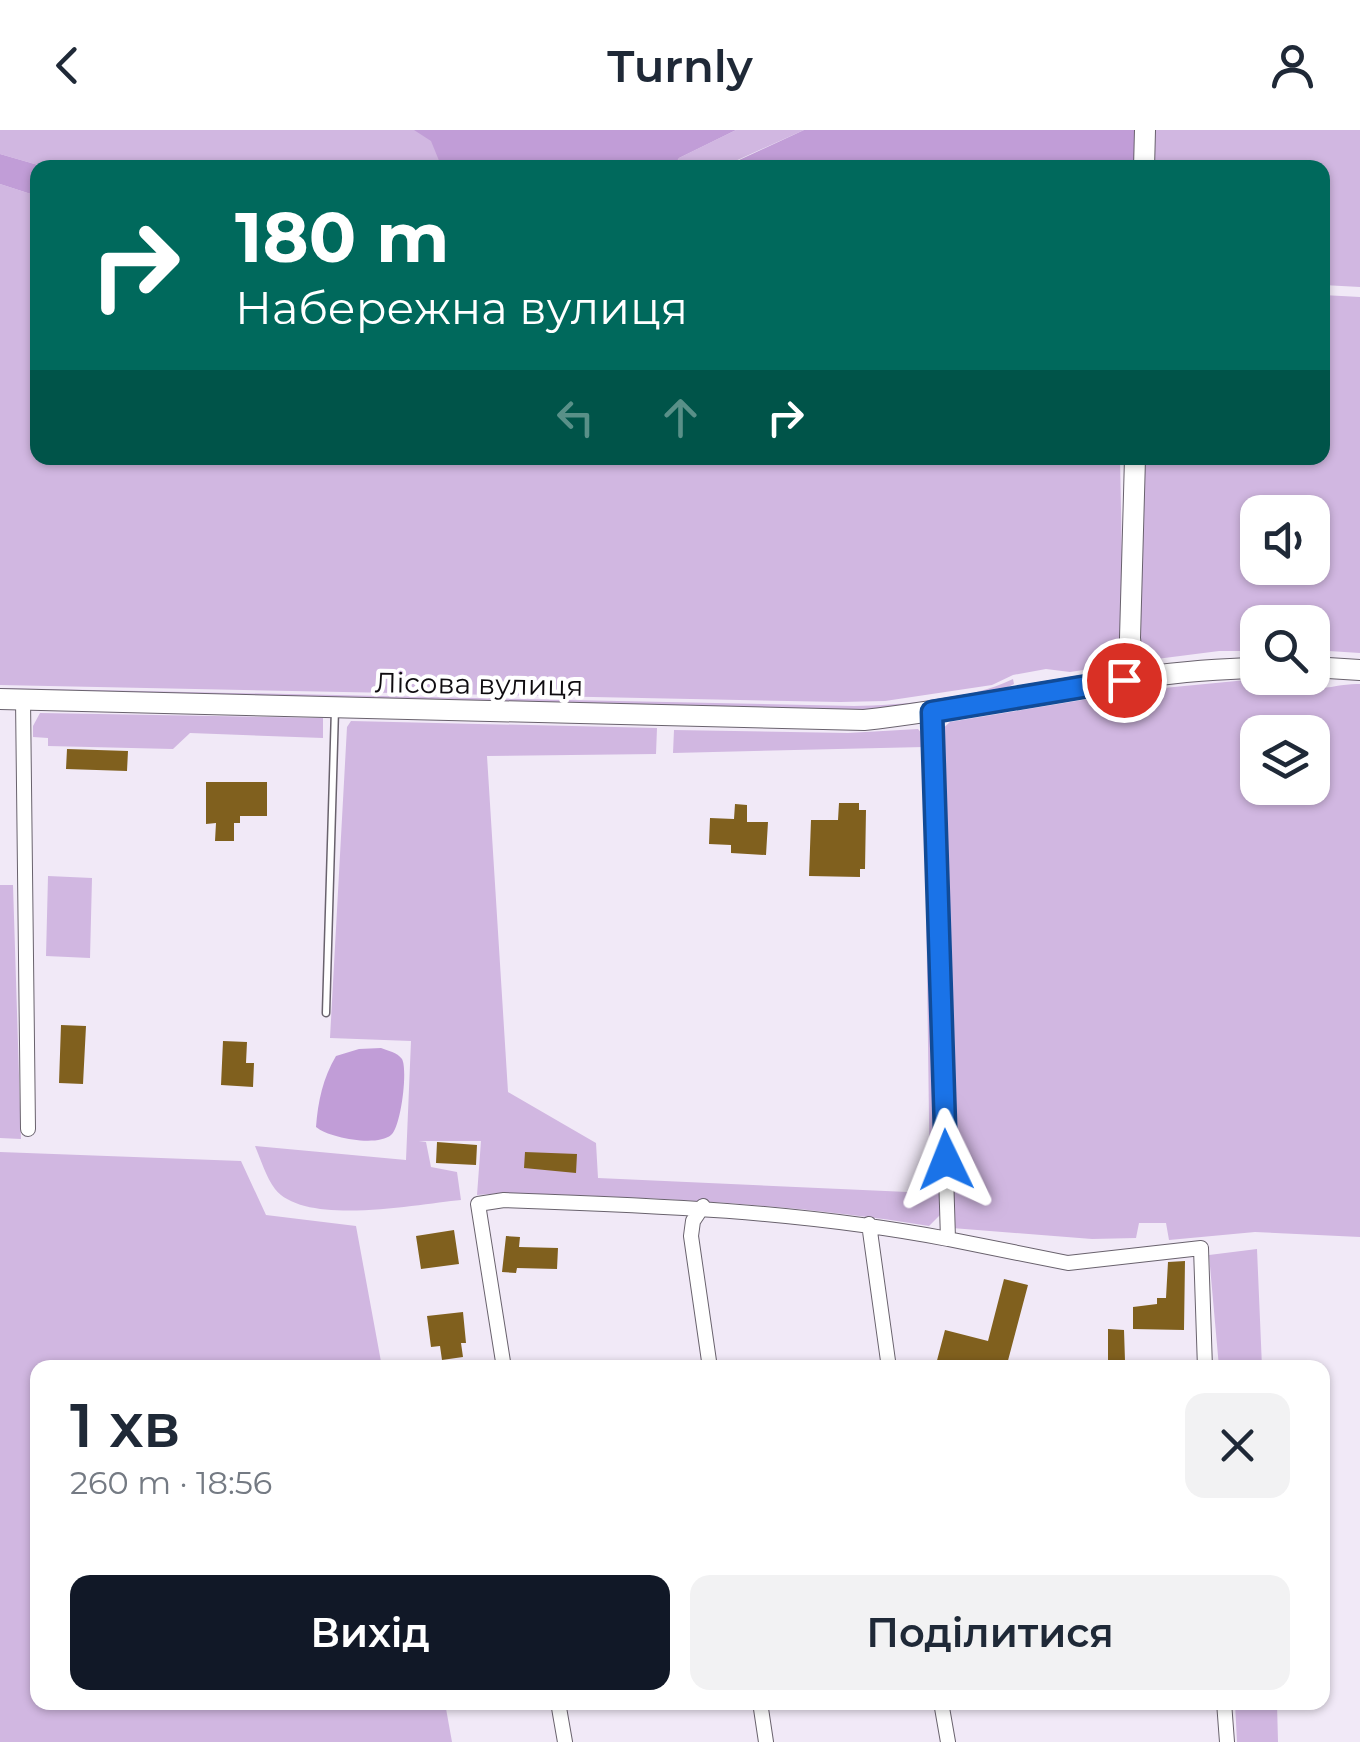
<!DOCTYPE html>
<html lang="uk">
<meta charset="utf-8">
<style>
body{margin:0;font-family:Montserrat,sans-serif;background:#f2f2f3;color:#1f2937;height:100vh;display:flex;flex-direction:column;font-size:38px;white-space:nowrap}
*{box-sizing:border-box;margin:0}
p{font-size:32px;color:#747a83}
.icon{flex:none;width:55px;height:55px;fill:none;stroke:currentColor;stroke-width:2;stroke-linecap:round;stroke-linejoin:round}
.map{position:relative;flex:1;overflow:hidden}
.side{position:absolute;left:30px;top:1230px;width:1300px;height:350px;display:flex;flex-direction:column;background:#fff;border-radius:20px;box-shadow:0 2px 8px #0004}
.side>*{flex:none}
.guide{position:absolute;left:30px;top:30px;width:1300px;height:305px;border-radius:20px;box-shadow:0 2px 8px #0004;background:#00695c;color:#fff;overflow:hidden}
.fabs{position:absolute;left:1240px;top:365px;display:grid;gap:20px}
.fabs a{display:grid;place-items:center;width:90px;height:90px;border-radius:20px;background:#fff;box-shadow:0 2px 8px #0004;font-size:50px}
.pin{position:absolute;display:grid;place-items:center;width:85px;height:85px;color:#fff;margin:-42px;border:5px solid #fff;border-radius:50%;box-shadow:0 2px 10px #0007}
.me{position:absolute;width:110px;margin:-55px;rotate:358deg;stroke-linejoin:round;filter:drop-shadow(0 0 8px #0008)}
.turn{display:flex;align-items:center;gap:35px;height:210px;padding:0 40px;font-size:45px}
.turn .icon{width:130px;height:130px;stroke-width:2.5}
.turn b{display:block;font-size:70px;line-height:85px}
.lanes{display:flex;align-items:center;height:95px;padding:0 40px;background:#0003;justify-content:center;gap:50px;direction:ltr}
.lanes .off{opacity:.35}
.round{display:grid;place-items:center;flex:none;width:105px;height:105px;border-radius:20px;background:#f2f2f3}
.overview{display:flex;align-items:center;justify-content:space-between;height:170px;padding:0 40px}
h1{font-size:60px;font-weight:600;line-height:75px}
.primary-button{display:flex;gap:20px;margin-top:auto;padding:20px 40px}
.primary-button a{flex:1;height:115px;border-radius:20px;background:#111827;color:#fff;font-size:40px;font-weight:600;line-height:115px;text-align:center}
.primary-button a+a{background:#f2f2f3;color:#1f2937}
header{display:flex;justify-content:space-between;align-items:center;height:130px;padding:0 40px;background:#fff;font-size:45px;font-weight:600}
.map>svg:first-child{display:block}
.green{fill:#d1b7e1;fill-rule:evenodd}
.water{fill:#c19dd7}
.building{fill:#80601e}
.lines{fill:none;stroke-linecap:round;stroke-linejoin:round}
.lane-casing{stroke:#69626d;stroke-width:9}
.street-casing{stroke:#69626d;stroke-width:16}
.secondary-casing{stroke:#69626d;stroke-width:22}
.lane{stroke:#fff;stroke-width:6}
.street{stroke:#fff;stroke-width:14}
.secondary{stroke:#fff;stroke-width:20}
.route-casing{stroke:#114b97;stroke-width:25}
.route{stroke:#1a73e8;stroke-width:18}
.labels{text-anchor:middle;dominant-baseline:central;stroke-width:8;stroke-linejoin:round;paint-order:stroke}
.street-label{font-size:28px;fill:#0f0c10;stroke:#fff}
</style>
<header><svg class="icon" aria-label="back" viewBox="0 0 24 24"><path d="M15 5l-7 7 7 7"/></svg>Turnly<svg class="icon" aria-label="person" viewBox="0 0 24 24"><circle cx="12" cy="8" r="4"/><path d="M4 21q1-7 8-7t8 7"/></svg></header>
<div class="map">
<svg width="1360" height="1612" viewBox="0 0 1360 1612">
<rect width="100%" height="100%" fill="#f1e9f7"/>
<path class="green" d="M0,0h473l11,37h-439l-45,-13z
M736,0h68l-82,37 -49,1 6,-10z
M1155,0h205v157l-37,-2 -1,-117h-168z
M0,54l37,12 1,262h1082l4,206 -54,8 -24,-3 -33,6 -21,10 -107,16 -45,1 -840,-17z
M1323,165l37,2v356l-47,-3 -1,-28h-54l-1,29h-38l-78,10 -5,-25 7,-178h179zM1258,382h54v56h-54z
M1013,549l1,5 -20,10 -118,17 -876,-20v-3l854,18c48,-1 116,-6 159,-27z
M1257,549c19,1 36,8 55,9 17,1 32,-5 48,-4v553l-105,-5 -86,8 -3,-17h-27l-3,15 -44,1 -140,-11 -13,-496 11,-10 193,-32zM1258,602h54v56h-54z
M40,583l283,5v20l-133,-5 -17,16 -125,-3v-8l-15,-1v-11z
M351,591l306,7 -1,26 -169,2 21,336 88,51 2,35 332,15 -6,-446 -251,6 1,-23 174,3 70,-4 11,13 12,472 -12,12c-142,-23 -283,-29 -425,-33l-27,2 4,-54h-62l7,1 5,25 26,5 4,28c-43,4 -156,27 -186,-11 -9,-12 -14,-29 -20,-43l151,14 5,-119 -81,-3 17,-311z
M48,746l44,2 -2,80 -44,-2z
M0,755h13l8,254 -21,-1z
M0,1022l241,9 25,54 90,11 26,141 -344,1v334l407,1 7,39h-452z
M1257,1119l5,118h-43l-10,-112z
M1235,1573h42l1,39h-41z"/>
<path class="water" d="M414,0h322l-57,28 -6,9 -231,1 -11,-27z
M804,0h334l-1,37 -415,1z
M0,24l45,13 -7,1 -1,28 -37,-12z
M381,918c7,3 16,4 21,11 6,11 -1,68 -11,76 -14,12 -62,3 -75,-8 2,-26 7,-49 20,-71l23,-7z"/>
<path class="building" d="M67,619l61,2 -1,20 -61,-2z
M206,652h61v34h-27v7h-6v18h-19l1,-18 -10,1z
M839,673h20v7h7l-1,59h-5v8l-51,-1 2,-56h27z
M735,674l12,1v17h21l-2,33 -35,-2v-8l-22,-1 1,-26 24,1z
M61,895l25,1 -3,58 -24,-1z
M223,911l24,1 -1,21h8l-1,24 -32,-2z
M437,1012l40,3 -1,20 -40,-2z
M525,1022l52,2 -1,19 -52,-5z
M454,1100l5,34 -38,5 -5,-33z
M506,1106l14,1 -1,10 39,1 -1,21 -40,-1 -1,5 -14,-1z
M1185,1131l-1,69 -51,-1v-22l24,-3v-6h9l2,-36z
M1004,1149l24,6 -22,83h-71l10,-38 43,11z
M463,1182l3,31h-5l2,14 -21,3 -2,-14 -9,1 -4,-31z
M1108,1199l16,1 1,31 -17,-1z"/>
<g class="lines">
<defs>
<path id="lane" d="M326,883l9,-304"/>
<path id="street" d="M23,569l5,430
M932,582l16,527 120,24 133,-15 4,120
M703,1076l-10,15 -2,15 19,132
M869,1094l20,144
M504,1238l-26,-164 26,-4c150,5 296,11 444,39
M558,1572l7,40
M760,1572l6,40
M941,1572l7,40
M1224,1572l3,40"/>
<path id="secondary" d="M1144,38l1,-38
M1312,537l48,3
M1134,548l-4,-40 5,-180
M0,569l864,21c132,-14 261,-50 394,-52"/>
</defs>
<use href="#lane" class="lane-casing"/>
<use href="#street" class="street-casing"/>
<use href="#secondary" class="secondary-casing"/>
<use href="#lane" class="lane"/>
<use href="#street" class="street"/>
<use href="#secondary" class="secondary"/>
</g>
<g class="lines">
<defs>
<path id="route" d="M946,1030l-14,-448 192,-32"/>
</defs>
<use href="#route" class="route-casing"/>
<use href="#route" class="route"/>
</g>
<g class="labels">
<g class="street-label">
<text transform="translate(479 554) rotate(1)">Лісова вулиця</text>
</g>
</g>
</svg>
<div class="fabs">
<a><svg class="icon" aria-label="sound" viewBox="0 0 24 24"><path d="M4 9h4l5-4v14l-5-4H4zM17 9q2 3 0 6"/></svg></a>
<a><svg class="icon" aria-label="search" viewBox="0 0 24 24"><circle cx="10" cy="10" r="6"/><path d="M15 15l6 6"/></svg></a>
<a><svg class="icon" aria-label="layers" viewBox="0 0 24 24"><path d="M12 4l9 5-9 5-9-5zM3 14l9 5 9-5"/></svg></a>
</div>
<div class="pin" style="left:1124px;top:550px;background:#d93025"><svg class="icon" aria-label="arrive" viewBox="0 0 24 24"><path d="M6 21V4h12l-3 4 3 4H6"/></svg></div>
<svg class="me" style="left:946px;top:1030px" viewBox="-20 -20 40 40"><path d="M0-17L14 15 0 8-14 15z" fill="#1a73e8" stroke="#fff" stroke-width="4"/></svg>
<div class="guide">
<div class="turn"><svg class="icon" aria-label="right" viewBox="0 0 24 24"><path d="M7 20v-9h11M14 6l5 5-5 5"/></svg><div><b>180 m</b>Набережна вулиця</div></div>
<div class="lanes"><svg class="icon off" aria-label="left" viewBox="0 0 24 24"><path d="M17 20v-9H6M10 6l-5 5 5 5"/></svg><svg class="icon off" aria-label="ahead" viewBox="0 0 24 24"><path d="M12 20V5M6 11l6-6 6 6"/></svg><svg class="icon" aria-label="right" viewBox="0 0 24 24"><path d="M7 20v-9h11M14 6l5 5-5 5"/></svg></div>
</div>
<section class="side">
<div class="overview"><div><h1>1 хв</h1><p>260 m · 18:56</p></div><a class="round"><svg class="icon" aria-label="close" viewBox="0 0 24 24"><path d="M6 6l12 12M18 6L6 18"/></svg></a></div>
<div class="primary-button"><a>Вихід</a><a>Поділитися</a></div>
</section>
</div>
